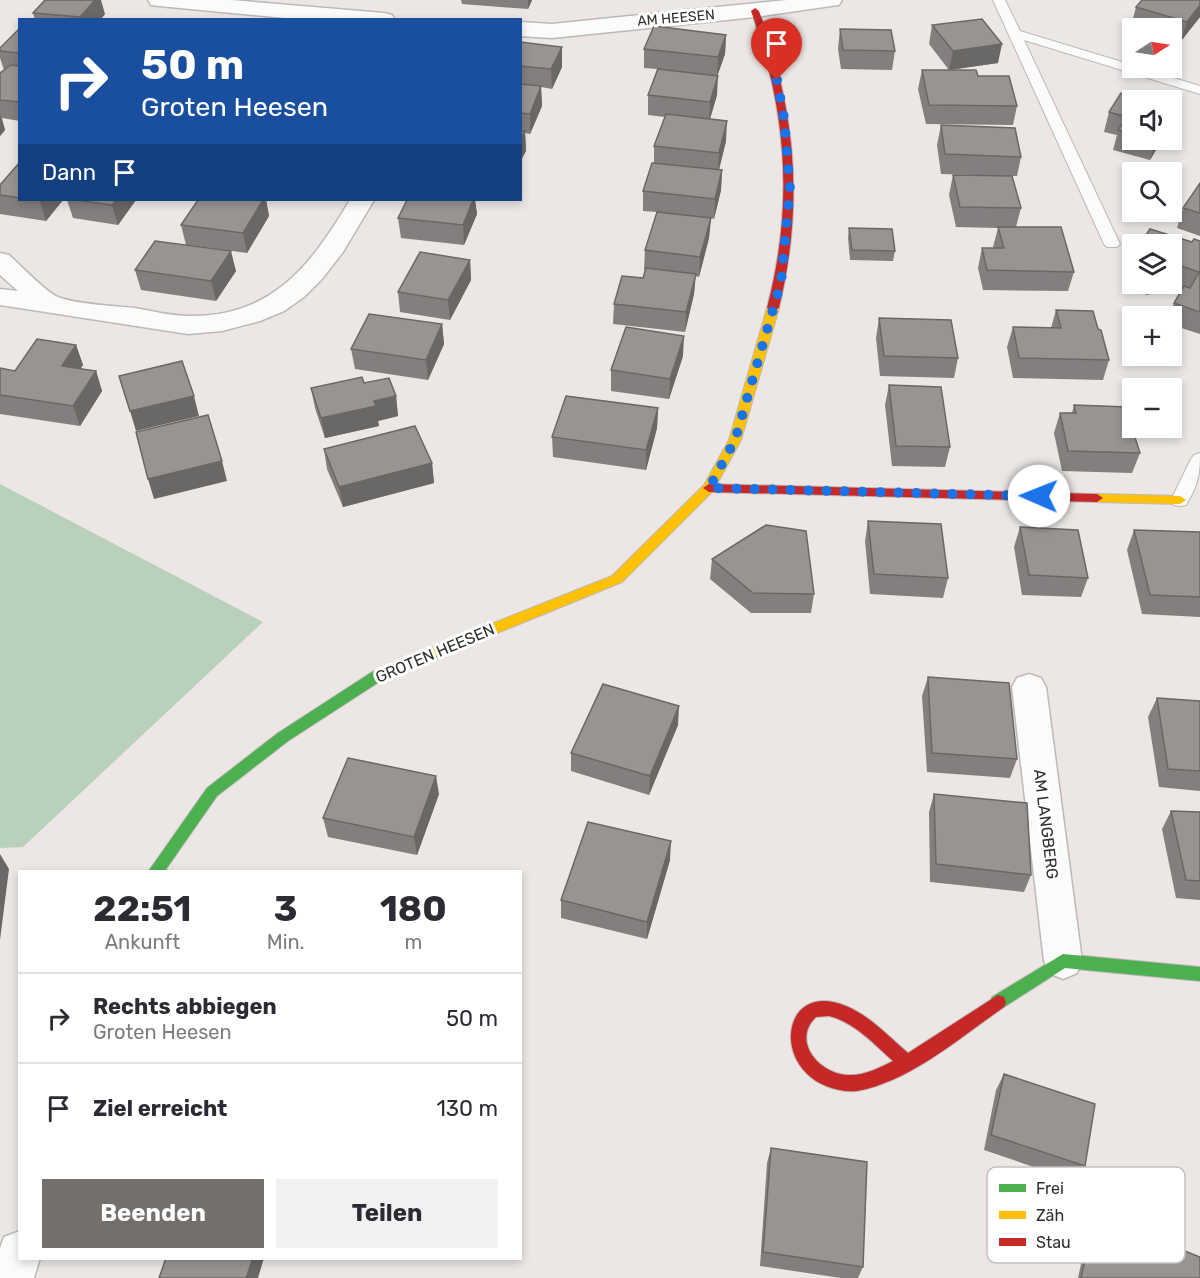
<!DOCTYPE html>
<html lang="de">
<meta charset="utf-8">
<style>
body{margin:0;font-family:Rubik,sans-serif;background:#f2f2f3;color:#2b2b33;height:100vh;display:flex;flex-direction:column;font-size:22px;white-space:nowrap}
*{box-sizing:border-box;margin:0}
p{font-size:20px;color:#7c7c81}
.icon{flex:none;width:33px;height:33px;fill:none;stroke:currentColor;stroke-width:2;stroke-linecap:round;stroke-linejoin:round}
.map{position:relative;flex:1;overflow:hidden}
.sheet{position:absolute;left:18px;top:870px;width:504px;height:390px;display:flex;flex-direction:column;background:#fff;border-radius:0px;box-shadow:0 3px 9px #0003}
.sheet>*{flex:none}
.top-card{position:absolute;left:18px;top:18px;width:504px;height:183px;border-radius:0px;box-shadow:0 3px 9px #0003;background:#1a4fa0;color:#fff;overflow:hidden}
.needle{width:39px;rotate:78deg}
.tools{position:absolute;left:1122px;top:18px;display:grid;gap:12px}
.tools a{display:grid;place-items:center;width:60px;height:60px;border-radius:0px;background:#fff;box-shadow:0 3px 9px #0003;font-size:30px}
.pin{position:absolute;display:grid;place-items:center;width:51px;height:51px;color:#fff;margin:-62px -26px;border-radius:50% 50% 50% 0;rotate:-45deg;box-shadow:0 0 6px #0007}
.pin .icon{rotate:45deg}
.me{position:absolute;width:66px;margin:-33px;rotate:271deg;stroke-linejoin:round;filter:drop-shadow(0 0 4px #0008)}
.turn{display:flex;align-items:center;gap:21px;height:126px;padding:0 24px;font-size:27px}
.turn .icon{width:78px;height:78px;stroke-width:2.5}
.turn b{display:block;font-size:42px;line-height:51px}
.then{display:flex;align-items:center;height:57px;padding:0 24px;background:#0003;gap:12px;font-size:22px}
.eta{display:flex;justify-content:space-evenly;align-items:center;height:102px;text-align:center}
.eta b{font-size:36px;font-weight:700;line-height:42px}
.button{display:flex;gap:12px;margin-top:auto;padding:12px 24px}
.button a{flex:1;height:69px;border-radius:0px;background:#736f6c;color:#fff;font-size:24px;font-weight:700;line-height:69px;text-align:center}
.button a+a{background:#f2f2f3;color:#2b2b33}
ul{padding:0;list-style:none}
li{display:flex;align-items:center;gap:18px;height:90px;padding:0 24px;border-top:2px solid #e1e1e2}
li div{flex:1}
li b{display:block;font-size:22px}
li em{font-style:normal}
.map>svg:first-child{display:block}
.forest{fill:#b9d1ba}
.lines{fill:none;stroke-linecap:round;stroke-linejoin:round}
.lane-casing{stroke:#bcb9b6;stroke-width:2}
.street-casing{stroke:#bcb9b6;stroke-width:3}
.fast-casing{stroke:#bcb9b6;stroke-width:2}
.slow-casing{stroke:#bcb9b6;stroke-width:2}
.jam-casing{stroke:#bcb9b6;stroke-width:2}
.lane{fill:#fcfbfb;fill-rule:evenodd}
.street{fill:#fcfbfb;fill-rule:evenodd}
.fast{fill:#4caf50;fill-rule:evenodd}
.slow{fill:#ffc107;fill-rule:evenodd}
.jam{fill:#c62828;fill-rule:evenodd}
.wall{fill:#837f7e}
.shaded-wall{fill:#6a6866}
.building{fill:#989492;stroke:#6a6866;stroke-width:1.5}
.route{stroke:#1a73e8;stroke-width:10;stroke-dasharray:0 18}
.labels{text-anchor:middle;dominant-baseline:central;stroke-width:6;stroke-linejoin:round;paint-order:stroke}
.far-street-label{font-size:14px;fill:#322f2c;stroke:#fff}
.street-label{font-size:16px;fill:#322f2c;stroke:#fff}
.key{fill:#fff;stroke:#c2c1c0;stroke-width:1.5}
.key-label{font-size:16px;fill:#322f2c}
</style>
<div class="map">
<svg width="1200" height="1278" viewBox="0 0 1200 1278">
<rect width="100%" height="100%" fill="#ece7e4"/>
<path class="forest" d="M0,484l263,138 -240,225 -23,1z"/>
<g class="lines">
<defs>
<path id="lane" d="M993,0h12l15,31 112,34v3h9l59,18v8l-176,-54 96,204 -3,3h-10l-3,-3z
M1200,453c0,22 -2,32 -14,52l-6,1 -6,-1 -3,-5 20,-41 3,-4z"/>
<path id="street" d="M148,0h83l153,13 8,2 3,5h-89l-147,-14 -8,-1z
M787,0h55l-3,5 -8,1 -76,11 -203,21 -32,-2v-14l32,2z
M350,200h24l-31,52 -21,27 -18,18 -20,14 -24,10 -38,10 -34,3 -188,-29v-16l18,2 -18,-16v-22l9,2c10,9 38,38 49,42 17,7 56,9 77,11 17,3 36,8 54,8 84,1 122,-51 161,-116z
M1029,674l12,4 5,9 36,274 -5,12 -14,6 -14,-6 -5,-12 -32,-274 5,-9z
M20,1231v27h20l-6,20h-34v-30l4,-11z"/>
<path id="fast" d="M436,647l5,1 2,4 -2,4 -59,24 -94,61 -71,55 -53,76h-16l59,-84 71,-55 94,-61z
M1063,954l137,13v14l-135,-13 -61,39 -6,2 -6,-2 -2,-5 2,-5z"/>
<path id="slow" d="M773,305l6,3 -38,132 -28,51 -91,91 -181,74h-10l-2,-4 2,-4 181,-72 92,-91 25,-45 38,-132z
M1097,494l83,2 6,4 -6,4 -83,-2 -6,-4z"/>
<path id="jam" d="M755,8l4,3c37,100 45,193 20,297l-6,3 -6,-3c27,-103 20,-197 -16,-297z
M709,484l388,10 6,4 -6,4 -388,-10 -6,-4z
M998,995l6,2 2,5 -2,5c-43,30 -95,75 -147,84 -11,1 -21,-1 -31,-5 -55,-22 -43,-106 20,-80 24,10 42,30 62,47zM829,1016c25,6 45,28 64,45 -14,7 -29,15 -45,14 -29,-1 -57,-34 -32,-58z"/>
</defs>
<use href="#lane" class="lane-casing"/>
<use href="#street" class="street-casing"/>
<use href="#fast" class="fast-casing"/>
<use href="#slow" class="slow-casing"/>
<use href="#jam" class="jam-casing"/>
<use href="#lane" class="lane"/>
<use href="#street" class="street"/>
<use href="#fast" class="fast"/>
<use href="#slow" class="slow"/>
<use href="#jam" class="jam"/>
</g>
<path class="wall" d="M461,0h71l-4,9 -66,-5z
M1200,5v12l-19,24 -9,-3v-10h-34l-7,-2 5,-19z
M33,13l72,1 -5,6h-65z
M932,25l66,38 -49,7 -20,-26z
M20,28v93l-18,-3 3,12 -5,6v-63l5,-3h-1l-4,-12v-10z
M840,29l55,22 -3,19 -51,-1 -3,-20z
M726,35l-1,19 -8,22v19l-7,24 16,22 -7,29h3l-1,20 -7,29 -3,-1 -2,20 -10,39 -4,-1 -1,18 -9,38 -72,-8 1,-20 29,-26 2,-8h-1l1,-20 12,-38 -14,-1v-20l11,-28v-17l11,-29 -17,-2v-20l9,-26 -13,-1v-19z
M520,42l42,25 -10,22 -11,-2 1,19 -12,28 -5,-1 1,18 -6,11z
M922,70l56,6 39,30 -4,19 -87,-1 -8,-35z
M1143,91l36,10 -7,22v-23h-40v40h30l-12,20 -37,-10 4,-15 -13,-3 5,-20 12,-19 18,5z
M941,125l80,32 -4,19h-5l9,32 -5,19 58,45 -6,19 -85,-1 -5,-22 4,-20h12l-1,-1 5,-19 -42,-1 -7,-32 4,-20 57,1 -69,-2 -4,-29z
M20,162v38h43l-17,21 -46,-7v-29z
M1200,183v53l-23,-8 6,-20z
M67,200h69l-18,25 -45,-7z
M198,200h82l-1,1 -13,-1 3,16 -22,37 -58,-8 47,26 -20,30 -75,-11 -6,-20 51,-25 -5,-20z
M407,200h68l2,14 -13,31 -63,-7 -3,-20z
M849,228l46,23 -2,10 -43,-1 -2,-22z
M1200,241v93l-28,-9v-9h-3l5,-13 8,-14 -16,-5h6v-40z
M1132,259v25h23l-7,11 -24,-7z
M470,260l1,20 -21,40 -50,-8 -2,-20z
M1056,310l42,19 11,31 -6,20 -90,-2 -6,-31 6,-20 38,1z
M879,318l79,40 -4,20 -74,-2 -4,-38z
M442,324l2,20 -16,36 -73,-11 -4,-20z
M76,345l7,20 -3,4 16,2 6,20 -22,35 -80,-12v-46l15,3z
M683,356l-14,43 -58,-8v-21z
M364,383l32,13 2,20 -20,5 1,5 -54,12 -10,-30 -4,-20z
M889,385l61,62 -5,20 -53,-1 -7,-61z
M1074,405l66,48 -8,20 -70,-2 -8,-38 6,-20h12z
M658,408l-1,20 -11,42 -93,-13 -1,-20z
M324,449l108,14 2,20 -91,24 -16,-38z
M868,521l80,57 -5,20 -73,-4 -5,-53z
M1020,527l68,51 -7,19 -59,-2 -8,-48z
M1134,530l66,2v85l-58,-3 -15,-64z
M712,559l102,35 -3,19h-60l-41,-34z
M928,677l89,82 -7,19 -83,-6 -5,-76z
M1157,698l43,3v90l-41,-4 -11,-70z
M678,725l-29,70 -78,-24v-18z
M439,794l-22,61 -89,-18 -5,-19z
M934,794l97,81 -7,17 -94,-10 -1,-70z
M1171,811l29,1v88l-24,-2 -14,-69z
M670,860l-23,79 -86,-21v-18z
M1004,1074l81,92 -10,15 -91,-31 12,-60z
M771,1148l92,119 -5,11h-17l-81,-12 7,-103z
M1095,1215l105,63h-122l12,-56z"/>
<path class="shaded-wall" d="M95,0h6l4,14 -5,6h-19l-1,-3z
M528,0h4l-4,9z
M1200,5v12l-19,24 6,-19z
M726,35l-1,19 -8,23 1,-20z
M1002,44l-4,19 -49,7 4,-19z
M562,47v20l-10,22 -1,-20z
M718,76l-1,19 -8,27 1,-20z
M541,86l1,20 -12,28v-20z
M1179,101l-6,20 -1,2v-8z
M0,114l5,16 -5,6z
M727,121l-1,20 -8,32 1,-20z
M525,131l1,20 -6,11v-22z
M1157,140h5l-12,20 6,-19z
M722,170l-1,20 -7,29 1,-20z
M41,200h22l-17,21 -6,-20z
M116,200h20l-18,25 -6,-20z
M263,200h3l3,16 -22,37 -4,-20z
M473,200h2l2,14 -13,31 -1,-20z
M711,218l-2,20 -10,39 1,-20z
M231,251l5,20 -20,30 -5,-20z
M470,260l1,20 -21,40 -2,-20z
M696,274l-2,20 -9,38 1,-20z
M1152,284h3l-7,11z
M442,324l2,20 -16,36 -2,-20z
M684,336l-1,20 -14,43 1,-20z
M76,345l7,20 -14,21 -7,-20z
M96,371l6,20 -22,35 -7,-20z
M194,396l5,20 -63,15 -6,-20z
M396,396l2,20 -20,5 1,5 -54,12 -4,-20 53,-17z
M658,408l-1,20 -11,42v-20z
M222,461l5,20 -73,18 -6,-20z
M432,463l2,20 -91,24 -4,-20z
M679,706l-1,19 -29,70 1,-19z
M436,776l3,18 -22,61 -3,-18z
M671,841l-1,19 -23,79v-17z
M0,854l9,15 -9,71z
M253,1258h11l-6,20h-12z"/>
<path class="building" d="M45,0h50l-15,17 -47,-4z
M1142,0h58v5l-13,17 -51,-15z
M982,19l20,25 -49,7 -21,-26z
M654,26l72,9 -8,22 -74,-8z
M20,28v25l-20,-2v-3z
M840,29l51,1 4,21 -52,-1z
M520,42l42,5 -11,22 -31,-3z
M11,65l9,1v36l-20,-2v-27z
M658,69l60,7 -8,26 -62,-7z
M922,70h54l2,6h31l8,30 -88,-1z
M520,84l21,2 -11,28 -10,-1z
M1143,91l36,10 -7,14v-15h-40v34l-14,-4 9,-13 -18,-5 12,-19 18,5z
M666,114l61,7 -8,32 -65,-7z
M941,125l74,3 6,29 -76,-3z
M520,131h5l-5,9z
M20,162v36l-20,-3v-10z
M652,163l70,7 -7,29 -72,-8z
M953,175l59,1 9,32 -61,-1z
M1200,183v30l-17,-5z
M75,200h41l-4,5z
M198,200h65l-20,33 -62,-8z
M407,200h66l-10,25 -65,-7z
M657,212l54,6 -11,39 -55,-7z
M998,227h63l13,45 -87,-2 -5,-22h22z
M849,228l43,1 3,22 -43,-1z
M1150,229l42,13 2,-3 6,2v71l-26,-9 10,-17 6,2 9,-16 -27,-9v-19h-32z
M155,241l76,10 -20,30 -76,-11z
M420,252l50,8 -22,40 -50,-8z
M646,268l50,6 -10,38 -72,-8 8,-28 21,2z
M1056,310l37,1 5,18 3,1 8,30 -90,-2 -6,-31 48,1z
M369,314l73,10 -16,36 -75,-11z
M879,318l72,2 7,38 -74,-2z
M626,327l58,9 -14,43 -59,-9z
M37,339l39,6 -14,21 34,5 -23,35 -73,-11v-27l15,3z
M182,361l12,35 -64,15 -11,-35z
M362,377l2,6 25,-5 7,18 -22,5 2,5 -55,12 -10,-30z
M889,385l52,2 9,60 -54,-1z
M566,396l92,12 -12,42 -94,-13z
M1074,405l54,2 4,21 8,25 -72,-2 -8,-38h16z
M208,415l14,46 -74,18 -12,-47z
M415,426l17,37 -93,24 -15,-38z
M868,521l73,3 7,54 -74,-4z
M766,525l40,6 8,63 -61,-1 -41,-34z
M1020,527l58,3 10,48 -59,-3z
M1134,530l66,2v65l-50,-2z
M928,677l81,6 8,76 -85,-6z
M603,684l76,22 -29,70 -79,-23z
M1157,698l43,3v70l-32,-2z
M348,758l88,18 -22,61 -91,-19z
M934,794l93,9 4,72 -95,-11z
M1171,811l29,1v69l-14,-1z
M588,822l83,19 -24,81 -86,-22z
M1004,1074l91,30 -10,62 -94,-31z
M771,1148l96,14 -4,105 -100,-15z
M1095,1215l105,42v21h-119z
M166,1258h87l-7,20h-87z"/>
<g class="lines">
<path class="route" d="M777,80l7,38 6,71 -9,93 -46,158 -26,48 330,8"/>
</g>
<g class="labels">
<g class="far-street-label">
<text transform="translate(676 18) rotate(-5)">AM HEESEN</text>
</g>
<g class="street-label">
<text transform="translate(435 653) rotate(-23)">GROTEN HEESEN</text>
<text transform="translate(1046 824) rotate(83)">AM LANGBERG</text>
</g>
</g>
<rect x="987" y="1167" width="198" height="96" rx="9" class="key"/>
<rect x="999" y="1184" width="27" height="8" fill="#4caf50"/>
<rect x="999" y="1211" width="27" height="8" fill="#ffc107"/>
<rect x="999" y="1238" width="27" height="8" fill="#c62828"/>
<g class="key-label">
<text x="1036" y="1194">Frei</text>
<text x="1036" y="1221">Zäh</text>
<text x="1036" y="1248">Stau</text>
</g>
</svg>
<div class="tools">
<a><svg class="needle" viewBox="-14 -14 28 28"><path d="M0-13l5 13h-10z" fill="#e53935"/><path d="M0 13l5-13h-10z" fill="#7c7c81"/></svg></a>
<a><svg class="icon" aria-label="sound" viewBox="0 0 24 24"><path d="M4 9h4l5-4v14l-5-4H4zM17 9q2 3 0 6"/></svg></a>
<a><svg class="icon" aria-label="search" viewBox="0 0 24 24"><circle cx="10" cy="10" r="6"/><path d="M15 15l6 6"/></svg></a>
<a><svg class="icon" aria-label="layers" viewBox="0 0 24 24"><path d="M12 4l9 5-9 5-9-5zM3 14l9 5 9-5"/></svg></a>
<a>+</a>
<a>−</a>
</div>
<div class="pin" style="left:777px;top:80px;background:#d93025"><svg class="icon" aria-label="arrive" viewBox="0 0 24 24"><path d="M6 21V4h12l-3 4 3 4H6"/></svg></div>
<svg class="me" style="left:1039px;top:496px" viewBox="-20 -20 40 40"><circle r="19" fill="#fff"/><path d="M0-13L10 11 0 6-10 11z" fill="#1a73e8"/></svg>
<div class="top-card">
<div class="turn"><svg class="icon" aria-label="right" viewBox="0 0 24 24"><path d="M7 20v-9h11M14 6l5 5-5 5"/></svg><div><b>50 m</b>Groten Heesen</div></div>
<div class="then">Dann<svg class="icon" aria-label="arrive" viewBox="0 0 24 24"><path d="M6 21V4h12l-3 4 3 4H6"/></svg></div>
</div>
<section class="sheet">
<div class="eta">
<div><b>22:51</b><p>Ankunft</p></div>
<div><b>3</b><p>Min.</p></div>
<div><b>180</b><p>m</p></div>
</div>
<ul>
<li><svg class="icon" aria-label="right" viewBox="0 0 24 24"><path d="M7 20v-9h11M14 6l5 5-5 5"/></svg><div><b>Rechts abbiegen</b><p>Groten Heesen</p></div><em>50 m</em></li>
<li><svg class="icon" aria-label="arrive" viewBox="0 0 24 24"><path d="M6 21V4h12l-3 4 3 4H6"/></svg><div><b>Ziel erreicht</b></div><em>130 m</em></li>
</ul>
<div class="button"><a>Beenden</a><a>Teilen</a></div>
</section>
</div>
